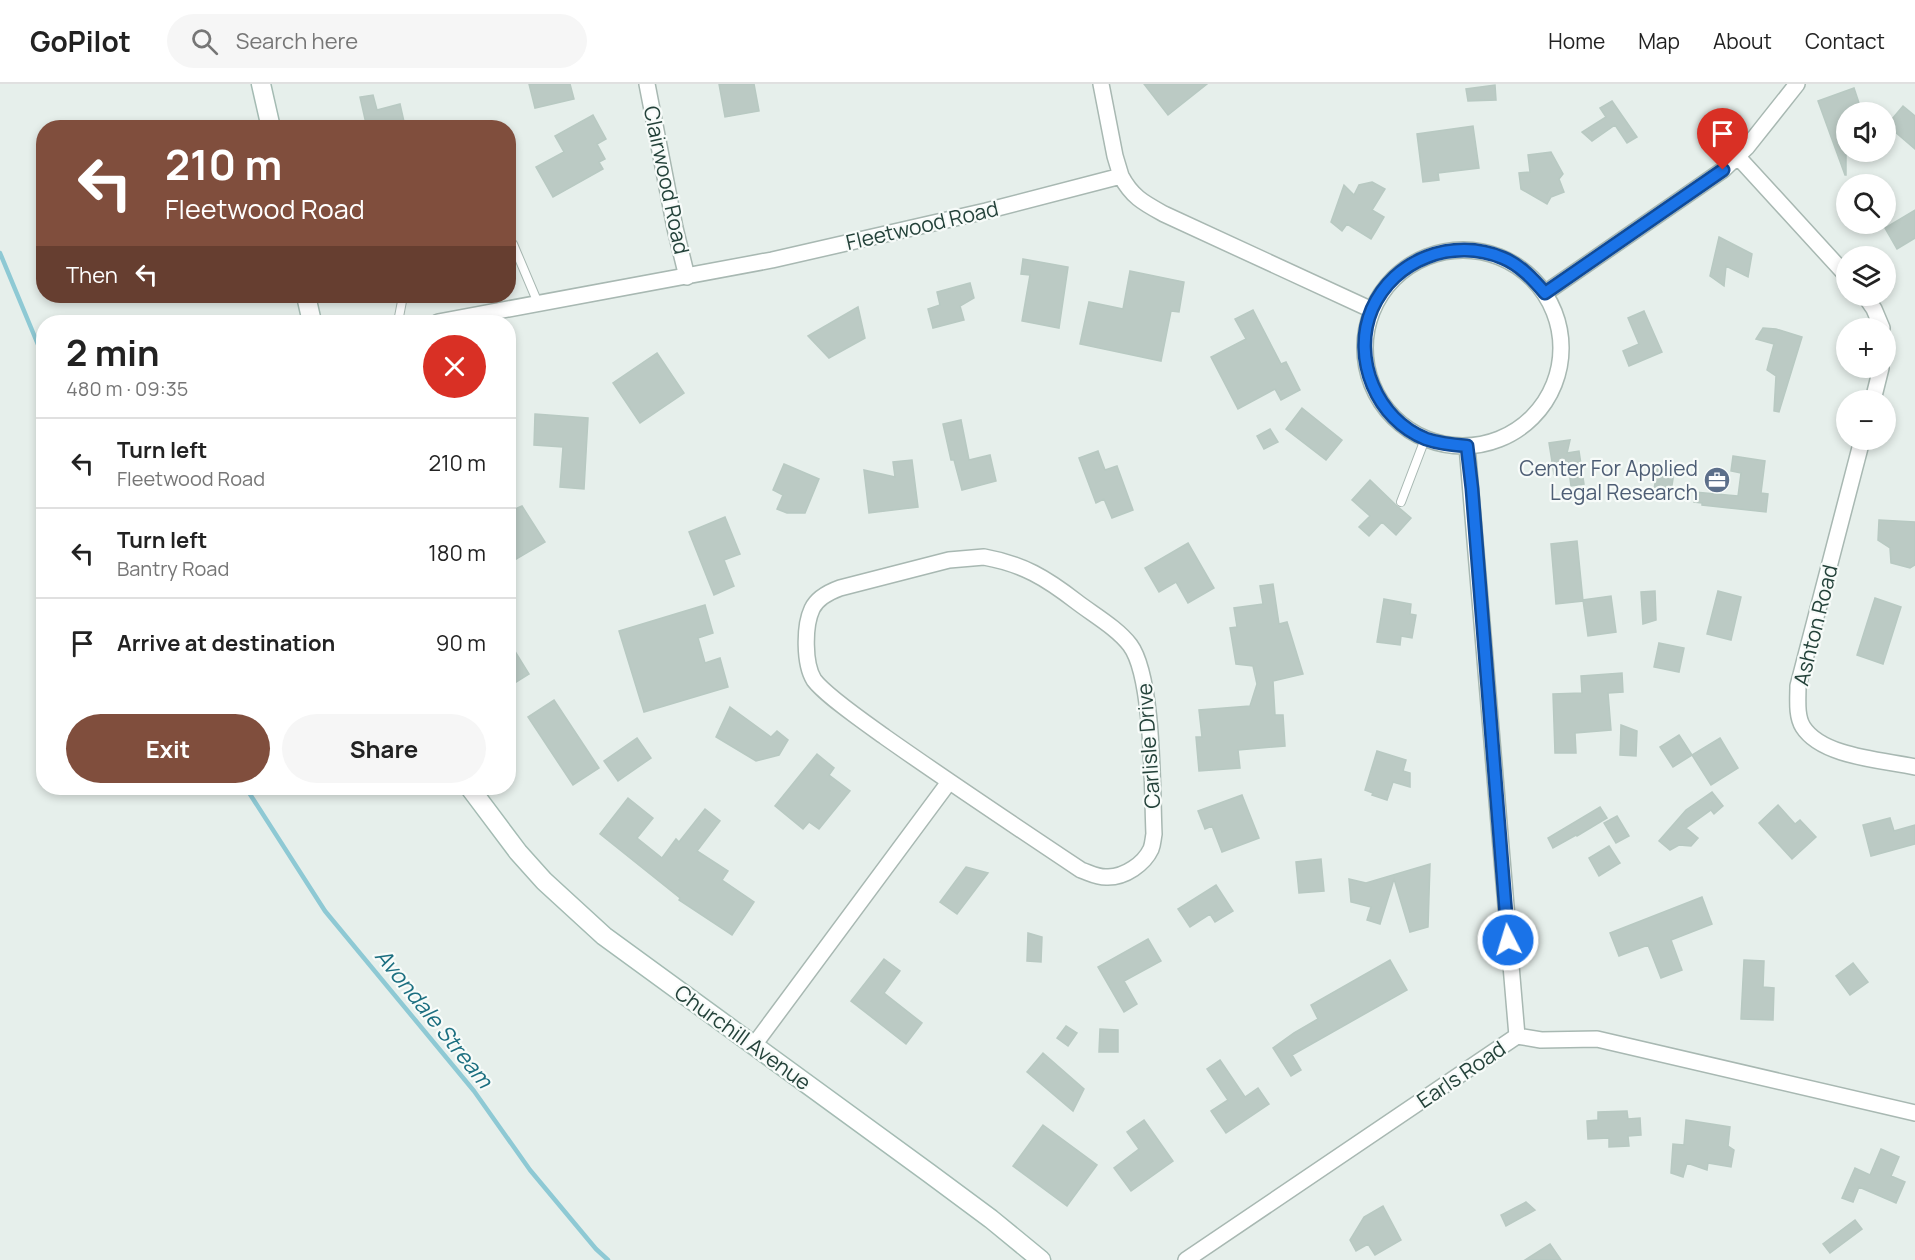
<!DOCTYPE html>
<meta charset="utf-8">
<style>
body{margin:0;font-family:Manrope,sans-serif;background:#f6f6f6;color:#222;height:100vh;display:flex;flex-direction:column;font-size:22px;white-space:nowrap}
*{box-sizing:border-box;margin:0}
p{font-size:20px;color:#767676}
.icon{flex:none;width:33px;height:33px;fill:none;stroke:currentColor;stroke-width:2;stroke-linecap:round;stroke-linejoin:round}
.map{position:relative;flex:1;overflow:hidden}
.panel{position:absolute;left:36px;top:231px;width:480px;height:480px;display:flex;flex-direction:column;background:#fff;border-radius:24px;box-shadow:0 3px 9px #0003}
.panel>*{flex:none}
.hud{position:absolute;left:36px;top:36px;width:480px;height:183px;border-radius:24px;box-shadow:0 3px 9px #0003;background:#804e3d;color:#fff;overflow:hidden}
.buttons{position:absolute;left:1836px;top:18px;display:grid;gap:12px}
.buttons a{display:grid;place-items:center;width:60px;height:60px;border-radius:50%;background:#fff;box-shadow:0 3px 9px #0003;font-size:30px}
.pin{position:absolute;display:grid;place-items:center;width:51px;height:51px;color:#fff;margin:-62px -26px;border-radius:50% 50% 50% 0;rotate:-45deg;box-shadow:0 0 6px #0007}
.pin .icon{rotate:45deg}
.me{position:absolute;width:66px;margin:-33px;rotate:355deg;stroke-linejoin:round;filter:drop-shadow(0 0 4px #0008)}
.turn{display:flex;align-items:center;gap:21px;height:126px;padding:0 30px;font-size:27px}
.turn .icon{width:78px;height:78px;stroke-width:2.5}
.turn b{display:block;font-size:42px;line-height:51px}
.then{display:flex;align-items:center;height:57px;padding:0 30px;background:#0003;gap:12px;font-size:22px}
.round{display:grid;place-items:center;flex:none;width:63px;height:63px;border-radius:32px;background:#f6f6f6}
.summary{display:flex;align-items:center;justify-content:space-between;height:102px;padding:0 30px}
h1{font-size:36px;font-weight:700;line-height:45px}
.cta{display:flex;gap:12px;margin-top:auto;padding:12px 30px}
.cta a{flex:1;height:69px;border-radius:36px;background:#804e3d;color:#fff;font-size:24px;font-weight:700;line-height:69px;text-align:center}
.cta a+a{background:#f6f6f6;color:#222}
ul{padding:0;list-style:none}
li{display:flex;align-items:center;gap:18px;height:90px;padding:0 30px;border-top:2px solid #e0e0e0}
li div{flex:1}
li b{display:block;font-size:22px}
li em{font-style:normal}
header{display:flex;align-items:center;gap:36px;box-sizing:border-box;height:84px;padding:0 30px;background:#fff;border-bottom:2px solid #e0e0e0}
header strong{font-size:28px}
nav{display:flex;gap:33px;margin-inline-start:auto;font-size:21px}
.search{width:420px;height:54px;background:#f6f6f6;display:flex;align-items:center;gap:15px;box-sizing:border-box;padding:0 21px;border-radius:33px;color:#767676;font-size:22px}
.map>svg:first-child{display:block}
.lines{fill:none;stroke-linecap:round;stroke-linejoin:round}
.stream{stroke:#8ec9d4;stroke-width:4.5}
.building{fill:#bbcac4;stroke:#b8c9c2;stroke-width:1.5}
.service-casing{stroke:#a8b8b2;stroke-width:10}
.minor-casing{stroke:#a8b8b2;stroke-width:18}
.secondary-casing{stroke:#a4bbb3;stroke-width:21}
.service{stroke:#fff;stroke-width:8}
.minor{stroke:#fff;stroke-width:15}
.secondary{stroke:#fff;stroke-width:18}
.route-casing{stroke:#114b97;stroke-width:15}
.route{stroke:#1a73e8;stroke-width:10}
.labels{text-anchor:middle;dominant-baseline:central;stroke-width:4.5;stroke-linejoin:round;paint-order:stroke}
.street-label{font-size:21px;fill:#24423a;stroke:#f7fbf9}
.service-label{font-size:21px;fill:#4e5e75;stroke:#f7fbf9;text-anchor:end}
.water-label{font-size:22px;font-style:italic;fill:#1c6f80;stroke:#f7fbf9}
</style>
<header>
<strong>GoPilot</strong>
<div class="search"><svg class="icon" aria-label="search" viewBox="0 0 24 24"><circle cx="10" cy="10" r="6"/><path d="M15 15l6 6"/></svg>Search here</div>
<nav><a>Home</a><a>Map</a><a>About</a><a>Contact</a></nav>
</header>
<div class="map">
<svg width="1915" height="1176" viewBox="0 0 1915 1176">
<rect width="100%" height="100%" fill="#e6efeb"/>
<g class="lines">
<path class="stream" d="M0,169l44,106
M246,704l79,123 149,180 56,79 66,79 12,11"/>
</g>
<path class="building" d="M529,0h41l4,15 -39,9z
M719,0h35l5,27 -34,6z
M1144,0h63l-39,31z
M1495,1l1,15 -28,1 -2,-12z
M1854,4l8,24h-16v63h-1l-27,-74z
M373,11l4,15 23,-6 5,22 -38,2 -7,-31z
M1612,17l25,36 -10,6 -12,-18 -23,16 -10,-9 24,-15 -6,-9z
M1903,22l12,10v33l-28,-24z
M593,31l13,24 -9,5 8,15 -6,3 4,7 -50,28 -17,-30 28,-15 -9,-16z
M1473,42l6,42 -41,5 1,7 -16,2 -6,-48z
M1551,68l12,22 -4,5 5,13 -13,5 -4,7 -26,-15 -2,-16 11,-1 -2,-17z
M1372,98l13,7 -13,21 12,7 -7,12 -6,10 -24,-15 -5,7 -11,-9 13,-37 10,10 5,-10z
M1915,126v28l-18,11 -12,-21z
M1719,153l33,17 -4,23 -22,-11 -2,20 -14,-10z
M1023,175l45,8 -9,61 -37,-7 8,-46 -9,-1z
M1130,187l54,11 -5,30 -8,-1 -10,50 -81,-17 9,-42 34,7z
M970,199l4,15 -14,8 4,14 -31,8 -5,-19 12,-4 -3,-13z
M858,223l7,31 -36,20 -21,-22z
M1253,226l28,54 5,-2 14,28 -19,10 -6,-11 -37,20 -27,-52 35,-18 -11,-20z
M1644,227l18,41 -33,14 -6,-15 16,-7 -11,-26z
M1763,244l13,1 26,8 -23,75 -5,-1 2,-35 -9,-6 7,-26 -18,-5z
M657,269l27,40 -44,30 -27,-40z
M1302,324l40,32 -16,20 -40,-31z
M535,330l53,4 -4,71 -24,-2 3,-40 -29,-2z
M961,336l8,40 21,-5 6,26 -34,9 -8,-30h-3l-8,-36z
M1270,345l8,13 -14,7 -7,-13z
M1570,356l-3,13 12,-2 5,33 -13,2 -2,-15 -15,3 -5,-31z
M1098,367l7,19 12,-4 16,44 -21,8 -8,-19 -8,4 -17,-45z
M1733,372l32,5 -4,32 7,1 -2,18 -64,-7v-2l-8,-1 1,-10 43,4 3,-23 -10,-2z
M912,376l6,47 -49,6 -5,-43 31,7 -2,-15z
M784,380l35,15 -14,34h-18l-10,-4 6,-14 -10,-5z
M1657,385l17,3 -3,20 -17,-2z
M1370,396l27,26 14,12 -15,17 -14,-13 -13,14 -10,-9 11,-11 -18,-16z
M522,422l23,36 -37,22v-52z
M725,433l15,37 -16,6 10,26 -20,9 -25,-63z
M1879,436l36,2v43l-5,3 -19,-5 -1,-15 -12,-8z
M1577,457l6,60 -27,3 -5,-60z
M1188,459l26,45 -26,15 -12,-21 -17,10 -14,-24z
M1273,500l6,40 8,-2 16,52 -30,7 2,34h8l2,31 -47,4 2,18 -41,3 -3,-34h6l-3,-27 51,-4 7,-22 -4,-18 -17,-2 -6,-36 7,-1 -3,-19 29,-4 -3,-18z
M1655,507l1,29 -13,4 -2,-32z
M1718,507l23,6 -10,43 -24,-6z
M1611,512l5,36 -28,4 -5,-36z
M1875,514l26,9 -18,57 -26,-9z
M1384,515l27,5 -1,10 6,1 -4,23 -11,-2 -1,9 -23,-3z
M705,521l8,28 -15,5 7,25 15,-5 8,29 -84,25 -25,-81z
M508,556l21,34 -21,13z
M1659,559l25,5 -5,24 -25,-5z
M1622,589l1,19 -15,1 3,37 -36,3 1,20h-21l-2,-59 29,-1 -1,-17z
M554,616l45,68 -26,17 -45,-68z
M730,623l41,30 6,-6 11,9 -9,15 -23,6 -40,-24z
M1621,641l16,6 -1,25 -16,-1z
M1679,651l13,20 -19,12 -13,-20z
M637,654l14,20 -33,23 -14,-20z
M1720,654l18,30 -27,17 -19,-30z
M1377,667l29,9 -3,11 7,2v14l-17,-5 -6,18 -15,-5 1,-2 -8,-3z
M817,670l17,14 -5,7 21,16 -31,38 -10,-7 -6,7 -28,-23z
M1712,708l11,14 -9,8 -3,-4 -25,18 12,10 -7,8 -12,-1 -9,5 -11,-9 27,-31z
M1242,711l17,43 -37,14 -10,-26 -7,3 -7,-18z
M628,714l25,20 -16,20 25,20 14,-19 3,3 26,-33 15,12 -23,30 31,20 -6,9 32,22 -22,33 -53,-35 1,-2 -80,-64z
M1778,721l17,19 5,-4 16,17 -24,22 -33,-36z
M1600,723l7,11 -30,18 -1,-1 -23,13 -5,-10z
M1617,732l12,20 -13,7 -12,-20z
M1890,734l4,13 21,-6v19l-44,12 -8,-31z
M1609,762l11,17 -21,13 -10,-18z
M1321,775l3,32 -25,2 -3,-31z
M1430,780l-2,63 -18,5 -16,-53 -14,45 -13,-4 4,-13 -20,-5 -2,-23 17,4z
M966,783l22,6 -31,41 -17,-12z
M1216,801l17,26 -18,11 -5,-8 -20,13 -12,-18z
M1702,813l10,27 -41,16 11,30 -21,8 -13,-33 -29,11 -9,-23z
M1028,849l14,4 -1,25 -14,-1z
M1148,855l13,22 -37,20 13,23 -13,8 -26,-45z
M884,875l16,12 -16,22 38,30 -16,21 -55,-43z
M1390,876l17,30 -115,65 9,15 -10,6 -18,-28 21,-15 24,-14 -7,-14z
M1744,876l20,1 -1,26 11,1 -1,32 -32,-1z
M1853,879l15,19 -18,13 -14,-19z
M1066,942l11,7 -9,13 -11,-8z
M1100,945l18,1v22h-19z
M1043,969l41,36 -11,22 -46,-39z
M1220,976l25,37 13,-9 11,16 -43,29 -15,-22 17,-11 -21,-31z
M1627,1027l1,8 12,-1 1,17 -13,1 1,10 -20,1v-9l-21,1 -1,-18 11,-1v-8z
M1144,1036l29,41 -42,30 -17,-23 25,-19 -12,-17z
M1686,1036l44,7 -2,19 6,4 -3,17 -23,-4 -1,7 -20,-7 -4,14 -12,-4 2,-29 11,1z
M1043,1041l54,40 -30,41 -54,-40z
M1881,1065l18,8 -8,19 14,6 -9,21 -37,-16 -6,15 -11,-4 13,-30 15,7z
M1526,1118l9,8 -29,16 -5,-11z
M1383,1122l18,34 -26,15 -7,-11 -12,7 -6,-11 14,-23z
M1855,1136l7,9 -32,24 -7,-9z
M1550,1160l11,16h-36z"/>
<g class="lines">
<defs>
<path id="service" d="M508,156l5,4 25,59
M366,212v1
M398,238l5,-26
M1401,418l24,-63"/>
<path id="minor" d="M647,0l28,144 12,49
M1101,0l14,72 6,20
M1738,73l108,118
M1365 264a98 98 0 1 1 196 0a98 98 0 1 1-196 0Z
M1545,209l178,-123 24,-23 50,-63
M1865,212l9,13 8,19
M438,238l334,-62 214,-49 135,-35c11,21 23,27 43,38l208,96
M1873,316l8,-32
M1862,356l-64,246c0,13 -2,30 5,41 19,30 80,33 112,40
M1467,362l50,590
M984,473c39,7 62,21 93,45 17,13 40,26 53,43 24,32 22,147 24,189 -1,5 -1,10 -3,15 -7,15 -26,28 -43,28 -10,1 -18,-4 -27,-7 -66,-44 -132,-88 -196,-133 -18,-13 -59,-41 -71,-57 -10,-16 -10,-54 -2,-71 5,-11 17,-17 28,-21l109,-28z
M754,961l195,-263
M1186,1176l331,-224 24,4 56,-1 318,74"/>
<path id="secondary" d="M261,0l10,44
M306,212l6,26
M470,704l48,64 26,29 60,55 325,237 62,46 50,41"/>
</defs>
<use href="#service" class="service-casing"/>
<use href="#minor" class="minor-casing"/>
<use href="#secondary" class="secondary-casing"/>
<use href="#service" class="service"/>
<use href="#minor" class="minor"/>
<use href="#secondary" class="secondary"/>
</g>
<g class="lines">
<defs>
<path id="route" d="M1508,856l-36,-451 -5,-43c-14,-1 -27,-2 -41,-7 -49,-19 -75,-81 -54,-130 22,-50 81,-72 131,-51 17,7 30,21 42,35l178,-123"/>
</defs>
<use href="#route" class="route-casing"/>
<use href="#route" class="route"/>
</g>
<defs>
<symbol id="office-disc" viewBox="-11 -11 22 22"><circle r="9.5" fill="#5c6f8a" stroke="#f7fbf9"/><path d="M-6-3h4V-5.5h4V-3h4V5H-6ZM-1-4.5V-3h2v-1.5ZM-6 0V1H6V0Z" fill="#fff"/></symbol>
</defs>
<g fill-rule="evenodd">
<use href="#office-disc" x="1702" y="381" width="30" height="30"/>
</g>
<g class="labels">
<g class="street-label">
<text transform="translate(667 96) rotate(78)">Clairwood Road</text>
<text transform="translate(922 141) rotate(-13)">Fleetwood Road</text>
<text transform="translate(1815 541) rotate(-76)">Ashton Road</text>
<text transform="translate(1148 662) rotate(-94)">Carlisle Drive</text>
<text transform="translate(743 953) rotate(36)">Churchill Avenue</text>
<text transform="translate(1461 990) rotate(-34)">Earls Road</text>
</g>
<g class="service-label">
<text x="1698" y="384">Center For Applied<tspan x="1698" dy="24">Legal Research</tspan></text>
</g>
<g class="water-label">
<text transform="translate(434 934) rotate(51)">Avondale Stream</text>
</g>
</g>
</svg>
<div class="buttons">
<a><svg class="icon" aria-label="sound" viewBox="0 0 24 24"><path d="M4 9h4l5-4v14l-5-4H4zM17 9q2 3 0 6"/></svg></a>
<a><svg class="icon" aria-label="search" viewBox="0 0 24 24"><circle cx="10" cy="10" r="6"/><path d="M15 15l6 6"/></svg></a>
<a><svg class="icon" aria-label="layers" viewBox="0 0 24 24"><path d="M12 4l9 5-9 5-9-5zM3 14l9 5 9-5"/></svg></a>
<a>+</a>
<a>−</a>
</div>
<div class="pin" style="left:1723px;top:86px;background:#d93025"><svg class="icon" aria-label="arrive" viewBox="0 0 24 24"><path d="M6 21V4h12l-3 4 3 4H6"/></svg></div>
<svg class="me" style="left:1508px;top:856px" viewBox="-20 -20 40 40"><circle r="17" fill="#1a73e8" stroke="#fff" stroke-width="3"/><path d="M0-11L8 9 0 5-8 9z" fill="#fff"/></svg>
<div class="hud">
<div class="turn"><svg class="icon" aria-label="left" viewBox="0 0 24 24"><path d="M17 20v-9H6M10 6l-5 5 5 5"/></svg><div><b>210 m</b>Fleetwood Road</div></div>
<div class="then">Then<svg class="icon" aria-label="left" viewBox="0 0 24 24"><path d="M17 20v-9H6M10 6l-5 5 5 5"/></svg></div>
</div>
<section class="panel">
<div class="summary"><div><h1>2 min</h1><p>480 m · 09:35</p></div><a class="round" style="background:#d93025;color:#fff"><svg class="icon" aria-label="close" viewBox="0 0 24 24"><path d="M6 6l12 12M18 6L6 18"/></svg></a></div>
<ul>
<li><svg class="icon" aria-label="left" viewBox="0 0 24 24"><path d="M17 20v-9H6M10 6l-5 5 5 5"/></svg><div><b>Turn left</b><p>Fleetwood Road</p></div><em>210 m</em></li>
<li><svg class="icon" aria-label="left" viewBox="0 0 24 24"><path d="M17 20v-9H6M10 6l-5 5 5 5"/></svg><div><b>Turn left</b><p>Bantry Road</p></div><em>180 m</em></li>
<li><svg class="icon" aria-label="arrive" viewBox="0 0 24 24"><path d="M6 21V4h12l-3 4 3 4H6"/></svg><div><b>Arrive at destination</b></div><em>90 m</em></li>
</ul>
<div class="cta"><a>Exit</a><a>Share</a></div>
</section>
</div>
